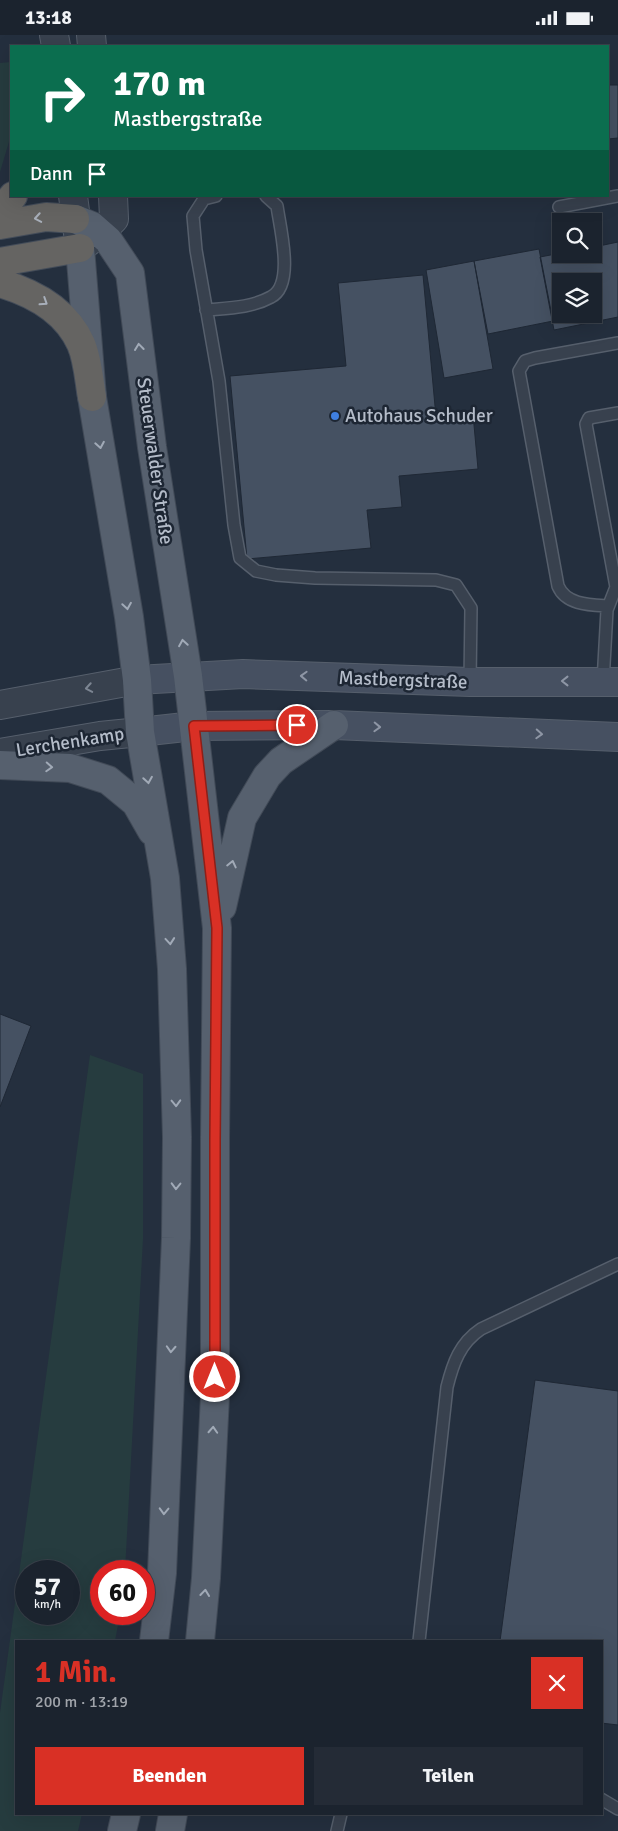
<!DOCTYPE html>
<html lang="de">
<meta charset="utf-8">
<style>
body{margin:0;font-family:Signika,sans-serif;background:#242b36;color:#f1f3f6;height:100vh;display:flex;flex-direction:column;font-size:19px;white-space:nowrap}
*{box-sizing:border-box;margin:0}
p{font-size:16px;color:#a0a4aa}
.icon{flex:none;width:28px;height:28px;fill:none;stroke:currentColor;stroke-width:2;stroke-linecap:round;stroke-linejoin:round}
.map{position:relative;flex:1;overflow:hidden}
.side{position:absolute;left:15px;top:1605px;width:588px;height:175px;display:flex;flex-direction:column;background:#1b232e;border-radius:0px;box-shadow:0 5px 20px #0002,0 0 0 1px #39404a}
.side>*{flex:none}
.banner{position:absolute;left:10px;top:10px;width:599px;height:152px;border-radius:0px;box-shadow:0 5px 20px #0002,0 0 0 1px #39404a;background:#0b6e4f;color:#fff;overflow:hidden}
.tools{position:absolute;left:552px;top:178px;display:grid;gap:10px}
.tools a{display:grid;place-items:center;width:50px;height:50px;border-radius:0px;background:#1b232e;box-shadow:0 5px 20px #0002,0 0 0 1px #39404a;font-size:25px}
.speed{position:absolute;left:15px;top:1525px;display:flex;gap:10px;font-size:25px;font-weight:700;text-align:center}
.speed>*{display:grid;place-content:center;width:65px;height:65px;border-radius:50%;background:#1b232e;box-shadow:0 5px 20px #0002,0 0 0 1px #39404a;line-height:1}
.speed small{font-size:12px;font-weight:400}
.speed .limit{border:8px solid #d22;background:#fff;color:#111}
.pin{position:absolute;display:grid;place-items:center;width:42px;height:42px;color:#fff;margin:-21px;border:2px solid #fff;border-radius:50%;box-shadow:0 1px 5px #0007}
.me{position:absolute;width:55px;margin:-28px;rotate:0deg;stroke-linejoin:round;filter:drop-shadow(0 0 4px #0008)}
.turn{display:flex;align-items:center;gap:18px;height:105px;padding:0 20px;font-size:22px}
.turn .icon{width:65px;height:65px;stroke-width:2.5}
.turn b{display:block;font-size:35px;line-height:42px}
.then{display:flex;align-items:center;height:48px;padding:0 20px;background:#0003;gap:10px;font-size:19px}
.round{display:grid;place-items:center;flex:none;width:52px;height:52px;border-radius:0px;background:#242b36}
.head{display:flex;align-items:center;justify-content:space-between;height:85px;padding:0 20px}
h1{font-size:30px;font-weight:700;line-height:38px;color:#d93025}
.cta{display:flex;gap:10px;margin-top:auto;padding:10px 20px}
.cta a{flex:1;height:58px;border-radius:0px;background:#d93025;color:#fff;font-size:20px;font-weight:700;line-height:58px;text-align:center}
.cta a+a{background:#242b36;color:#f1f3f6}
.status{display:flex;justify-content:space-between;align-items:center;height:35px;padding:0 25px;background:#1b232e;direction:ltr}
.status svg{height:14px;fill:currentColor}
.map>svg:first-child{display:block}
.green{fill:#263c3f;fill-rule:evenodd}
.building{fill:#455162;stroke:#1f2835;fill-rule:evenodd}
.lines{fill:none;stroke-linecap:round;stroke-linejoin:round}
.service-casing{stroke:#565f6c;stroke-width:14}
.tertiary-casing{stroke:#565f6c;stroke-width:30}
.secondary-casing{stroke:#565f6c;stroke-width:30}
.primary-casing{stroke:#414a57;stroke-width:30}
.trunk-casing{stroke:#434c59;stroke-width:30}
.service{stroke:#38414e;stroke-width:11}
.tertiary{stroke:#38414e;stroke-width:28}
.secondary{stroke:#465061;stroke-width:28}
.primary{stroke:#56606e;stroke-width:28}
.trunk{stroke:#656462;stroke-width:28}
.oneway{stroke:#a8afba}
.oneway2{stroke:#a1aab7}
.oneway3{stroke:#8e96a5}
.oneway4{stroke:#7c8592}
.route-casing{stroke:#8d1f18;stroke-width:12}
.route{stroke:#d93025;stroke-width:9}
.shop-dot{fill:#3f7fe0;stroke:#1d2633;stroke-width:2}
.labels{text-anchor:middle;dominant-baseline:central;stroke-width:5;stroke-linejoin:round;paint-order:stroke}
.poi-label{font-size:19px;fill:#b4bcc9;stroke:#1d2633;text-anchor:start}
.street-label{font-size:19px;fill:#b4bcc9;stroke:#1d2633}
</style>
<div class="status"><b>13:18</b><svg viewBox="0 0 49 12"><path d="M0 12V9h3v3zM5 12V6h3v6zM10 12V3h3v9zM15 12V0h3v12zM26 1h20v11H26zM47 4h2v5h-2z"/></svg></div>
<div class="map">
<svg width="618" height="1796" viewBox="0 0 618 1796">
<rect width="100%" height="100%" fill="#242f3e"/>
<path class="green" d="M11,27v73l-11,37v-109z
M90,1020l53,19v165l-18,332h-24v43h19l-5,27h-99v173h66l-4,17h-78v-118zM26,1536h43v43h-43z"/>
<path class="building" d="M608,50h10v53l-10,1z
M618,207v75l-64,13 -14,-73 21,-4 33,1v-7zM561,246h33v33h-33z
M539,214l14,72 -65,13 -14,-73z
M474,226l19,108 -49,9 -18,-108z
M423,240l13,142 37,-3 5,55 -79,7 3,31 -35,3 4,38 -124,11 -17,-183 116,-10 -8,-83z
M0,979l31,12 -31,81z
M535,1345l83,11v334l-17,-2v-82h-101z"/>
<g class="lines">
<defs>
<path id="service" d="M216,161l-12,3 -11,17 3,34 23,131 15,144 6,33 16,13 20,4 39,3 121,2 20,5 15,23 -1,74
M559,172l59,-11
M206,275c22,-2 45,-2 65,-13 24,-12 9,-69 6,-91l-11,-10
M608,571c-18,-1 -42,-1 -50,-20l-39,-215 6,-10 10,-3 83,-15
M603,647l4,-72 9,-23 -30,-163 3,-6 29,-5
M419,1606l28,-254c6,-24 13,-44 34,-58l137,-65
M601,1764l17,10
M337,1796l4,-17"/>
<path id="tertiary" d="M54,0l2,11
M91,0l1,11
M73,161l7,52 20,-15 14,-14 -1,-23
M0,670l137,-25
M0,718l100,-17 40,-4"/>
<path id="secondary" d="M137,645l106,-6 227,8h148
M140,697l54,-6 140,-1 284,12"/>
<path id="primary" d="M75,184l17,7 16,14 22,33 22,174 36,229 29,252 -2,212v256l-9,182 -6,63
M80,213l12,149 37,220 8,63 3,52 25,146 7,91 5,168 -1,101 -14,335 -8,68
M0,730l70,3 38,12 28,23 16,28
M222,872l20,-89 25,-42 14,-15 53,-36
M122,1796l4,-17
M170,1796l3,-17"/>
<path id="trunk" d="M0,177l13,-16
M0,190l46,-8 29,2
M0,227l80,-14
M0,248c34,10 66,27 81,61 7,16 8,37 11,53"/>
</defs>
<use href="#service" class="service-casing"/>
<use href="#tertiary" class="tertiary-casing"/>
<use href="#secondary" class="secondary-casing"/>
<use href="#primary" class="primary-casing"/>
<use href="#trunk" class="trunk-casing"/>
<use href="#service" class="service"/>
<use href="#tertiary" class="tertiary"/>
<use href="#secondary" class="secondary"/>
<use href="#primary" class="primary"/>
<use href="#trunk" class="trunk"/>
</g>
<defs><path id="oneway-chevron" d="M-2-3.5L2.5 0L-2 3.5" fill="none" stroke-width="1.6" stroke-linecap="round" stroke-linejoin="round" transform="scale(1.25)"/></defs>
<g class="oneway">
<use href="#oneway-chevron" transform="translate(38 183) rotate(170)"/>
<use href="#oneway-chevron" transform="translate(44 267) rotate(33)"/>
</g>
<g class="oneway2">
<use href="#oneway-chevron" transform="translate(139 312) rotate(-97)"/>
<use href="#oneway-chevron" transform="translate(100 410) rotate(80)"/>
<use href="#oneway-chevron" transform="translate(127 571) rotate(81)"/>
<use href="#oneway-chevron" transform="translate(183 608) rotate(-99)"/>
<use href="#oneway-chevron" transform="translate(49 732) rotate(3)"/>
<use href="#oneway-chevron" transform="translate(148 745) rotate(81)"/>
<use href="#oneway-chevron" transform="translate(232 829) rotate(-77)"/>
<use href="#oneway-chevron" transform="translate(170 906) rotate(85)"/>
<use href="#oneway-chevron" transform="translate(176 1068) rotate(88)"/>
<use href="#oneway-chevron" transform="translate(176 1151) rotate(91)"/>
<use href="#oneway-chevron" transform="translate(171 1314) rotate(93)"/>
<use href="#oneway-chevron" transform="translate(213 1395) rotate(-87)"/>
<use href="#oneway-chevron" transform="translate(164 1476) rotate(92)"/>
<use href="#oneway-chevron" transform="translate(205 1558) rotate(-84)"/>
</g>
<g class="oneway3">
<use href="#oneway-chevron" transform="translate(304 641) rotate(-178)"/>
<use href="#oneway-chevron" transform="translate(565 646) rotate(-180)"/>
<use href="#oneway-chevron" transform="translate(377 692) rotate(2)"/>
<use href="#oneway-chevron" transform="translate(539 699) rotate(3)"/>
</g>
<use class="oneway4" href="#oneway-chevron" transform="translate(89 653) rotate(170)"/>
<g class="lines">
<defs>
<path id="route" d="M215,1342v-237l2,-212 -23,-202 103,-1"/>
</defs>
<use href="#route" class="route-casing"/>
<use href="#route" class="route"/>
</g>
<circle class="shop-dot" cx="335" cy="381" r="5"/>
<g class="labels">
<g class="poi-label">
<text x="345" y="381">Autohaus Schuder</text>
</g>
<g class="street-label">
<text transform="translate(155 426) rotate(82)">Steuerwalder Straße</text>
<text transform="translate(403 645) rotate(2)">Mastbergstraße</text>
<text transform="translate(70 707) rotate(-9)">Lerchenkamp</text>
</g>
</g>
</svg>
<div class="tools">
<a><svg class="icon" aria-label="search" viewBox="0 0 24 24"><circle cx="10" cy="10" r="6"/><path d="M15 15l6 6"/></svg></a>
<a><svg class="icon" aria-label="layers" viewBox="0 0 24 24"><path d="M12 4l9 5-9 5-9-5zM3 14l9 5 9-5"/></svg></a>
</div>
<div class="speed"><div>57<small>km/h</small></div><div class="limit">60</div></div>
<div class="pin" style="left:297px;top:690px;background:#d93025"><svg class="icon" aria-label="arrive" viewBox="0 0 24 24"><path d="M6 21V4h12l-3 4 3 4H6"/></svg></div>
<svg class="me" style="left:215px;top:1342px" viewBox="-20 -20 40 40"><circle r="17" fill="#d93025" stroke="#fff" stroke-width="3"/><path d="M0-11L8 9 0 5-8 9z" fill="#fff"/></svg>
<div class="banner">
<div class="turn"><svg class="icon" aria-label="right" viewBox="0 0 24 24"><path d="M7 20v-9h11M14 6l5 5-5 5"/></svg><div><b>170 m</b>Mastbergstraße</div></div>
<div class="then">Dann<svg class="icon" aria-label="arrive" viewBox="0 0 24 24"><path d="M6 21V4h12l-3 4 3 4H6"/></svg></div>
</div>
<section class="side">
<div class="head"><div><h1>1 Min.</h1><p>200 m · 13:19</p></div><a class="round" style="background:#d93025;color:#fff"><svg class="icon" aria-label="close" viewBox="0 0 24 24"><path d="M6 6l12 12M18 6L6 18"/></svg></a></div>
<div class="cta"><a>Beenden</a><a>Teilen</a></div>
</section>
</div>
